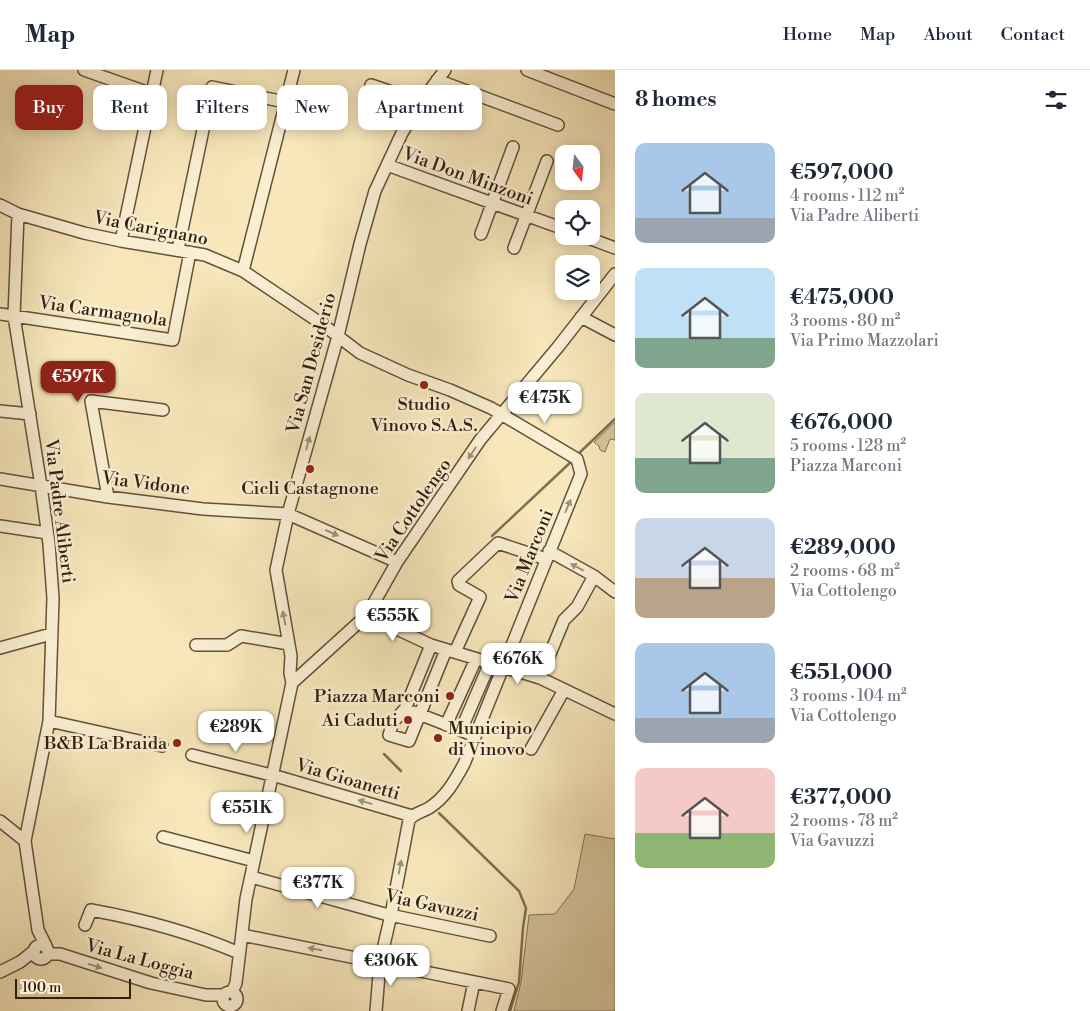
<!DOCTYPE html>
<meta charset="utf-8">
<style>
body{margin:0;font-family:"Libre Bodoni",serif;background:#f2f2f3;color:#1f2937;height:100vh;display:flex;flex-direction:column;font-size:19px;white-space:nowrap}
*{box-sizing:border-box;margin:0}
p{font-size:16px;color:#747a83}
.icon{flex:none;width:28px;height:28px;fill:none;stroke:currentColor;stroke-width:2;stroke-linecap:round;stroke-linejoin:round}
.map{position:relative;flex:1;overflow:hidden}
.drawer{display:flex;flex-direction:column;background:#fff;width:475px}
.drawer>*{flex:none}
.top-card{position:absolute;left:15px;top:15px;width:475px;height:45px;display:flex;gap:10px}
.needle{width:32px;rotate:165deg}
.tools{position:absolute;left:555px;top:75px;display:grid;gap:10px}
.tools a{display:grid;place-items:center;width:45px;height:45px;border-radius:10px;background:#fff;box-shadow:0 2px 12px #0003;font-size:25px}
.scale{position:absolute;left:15px;bottom:12px;width:116px;box-sizing:border-box;padding-left:5px;border:2px solid #30200f;border-top:0;font-size:14px;line-height:18px;white-space:nowrap;color:#30200f;-webkit-text-stroke:4px #faefd3;paint-order:stroke}
.price{position:absolute;translate:-50% -42px;padding:0 11px;border-radius:10px;background:#fff;color:#222;font-size:16px;line-height:32px;filter:drop-shadow(0 1px 2px #0008)}
.price::after{content:'';position:absolute;left:50%;top:30px;width:15px;height:11px;margin-left:-8px;background:inherit;clip-path:polygon(0 0,100% 0,50% 100%)}
.price.selected{background:#8f2418;color:#fff}
ul{padding:0;list-style:none}
li{display:flex;align-items:center;gap:15px;height:125px;padding:0 20px}
li span{display:grid;place-items:center;flex:none;width:140px;height:100px;border-radius:10px;color:#555}
li>.icon{margin-inline-start:auto}
span .icon{width:60px;height:60px;fill:#fffc;stroke-width:1}
li b{font-size:21px}
h2{display:flex;justify-content:space-between;align-items:center;height:60px;padding:0 20px;font-size:21px}
.chip{padding:0 18px;border-radius:10px;background:#fff;box-shadow:0 2px 12px #0003;font-size:18px;line-height:45px}
.chip.selected{background:#8f2418;color:#fff}
header{display:flex;align-items:center;gap:30px;box-sizing:border-box;height:70px;padding:0 25px;background:#fff;border-bottom:1px solid #e0e1e3}
header strong{font-size:24px}
nav{display:flex;gap:28px;margin-inline-start:auto;font-size:18px}
main{display:flex;flex:1;min-height:0}
.map>svg:first-child{display:block}
</style>
<header>
<strong>Map</strong>
<nav><a>Home</a><a>Map</a><a>About</a><a>Contact</a></nav>
</header>
<main>
<div class="map">
<svg width="615" height="941" viewBox="0 0 615 941">
<rect width="100%" height="100%" fill="#f7e7bb"/>
<filter id="stains"><feTurbulence type="fractalNoise" baseFrequency=".004" numOctaves="4"/><feColorMatrix values="0 0 0 0 .2 0 0 0 0 .09 0 0 0 0 .02 0 0 0 .5 -.17"/></filter>
<radialGradient id="worn" r=".72"><stop offset=".6" stop-color="#630" stop-opacity="0"/><stop offset="1" stop-color="#630" stop-opacity=".3"/></radialGradient>
<!-- green -->
<path fill="#d5c59e" stroke="#827256" d="M615,352V370L610,369L605,382L600,380L599,376L594,372Z
M585,764L615,769V941H514L521,912L529,845L555,844L574,819Z"/>
<g fill="none" stroke-linecap="round" stroke-linejoin="round">
<!-- stream -->
<path stroke="#7f6f53" stroke-width="2.5" d="M576,386L615,349
M492,466L573,390
M384,684L401,701
M439,743L519,821L526,838L523,858L519,912L510,941"/>
<defs>
<path id="minor" d="M84,0L152,24
M527,0L615,34
M437,10L558,55
M371,15L421,32
M387,95L564,159
M0,135L18,144L84,163L121,171L205,185L243,201L322,254L360,283L408,305L450,320L491,338L577,389L581,404L464,694C454,712 446,727 429,738C422,742 414,743 409,750L391,845L380,892L376,941
M18,144L14,246L41,416L49,474L53,528L49,651L25,771L38,860L46,876
M481,164L513,77
M583,166L615,178
M121,171L157,0
M514,178L547,91
M178,179L212,17L285,32
M243,201L294,0
M0,244L173,270L190,182
M581,247L615,265
M0,341L30,344
M0,409L108,427L203,439L288,444L397,492
M108,427L91,331L163,340
M0,456L47,463
M549,481L594,506L615,522
M367,545L431,575L540,608L615,644
M196,575H227L241,566L289,574
M431,575L405,639L393,652L389,665L409,671L446,580
M0,578L51,564
M455,582L480,527L459,515L458,511L498,473L546,489
M540,608L564,550L577,537L594,506
M292,613L367,545L397,492L480,370L558,277L615,204
M414,642L475,666
M49,651L162,676
M446,655L476,589
M461,660L490,593
M531,679L564,620
M192,685L279,707L412,746
M0,751L25,771
M163,767L254,791
M251,807L385,844L490,866
M85,855L91,840C140,849 193,863 239,883
M242,865L509,919L502,941
M34 882a7 7 0 1 1 14 0a7 7 0 1 1-14 0Z
M48,884H60L151,913L206,925H224
M0,902L20,892L34,881
M223 929a7 7 0 1 1 14 0a7 7 0 1 1-14 0Z
M232,922L236,913L246,829L292,613L290,603L291,586L276,500L288,444L338,266L360,174L375,121L402,63L421,32L445,0
M468,941L474,912"/>
</defs>
<!-- minor casing -->
<use href="#minor" stroke="#62523a" stroke-width="14"/>
<!-- minor -->
<use href="#minor" stroke="#faefd3" stroke-width="11"/>
</g>
<!-- one-way arrows -->
<defs><path id="oneway-solid" d="M-6-.8H1V-3.2L6.5 0L1 3.2V.8H-6Z" transform="scale(1.25)"/></defs>
<g fill="#9f927b">
<use href="#oneway-solid" transform="translate(308 373) rotate(-74)"/>
<use href="#oneway-solid" transform="translate(472 383) rotate(124)"/>
<use href="#oneway-solid" transform="translate(568 436) rotate(-67)"/>
<use href="#oneway-solid" transform="translate(332 463) rotate(24)"/>
<use href="#oneway-solid" transform="translate(577 497) rotate(-152)"/>
<use href="#oneway-solid" transform="translate(284 548) rotate(-101)"/>
<use href="#oneway-solid" transform="translate(365 732) rotate(-164)"/>
<use href="#oneway-solid" transform="translate(400 797) rotate(-79)"/>
<use href="#oneway-solid" transform="translate(315 879) rotate(-169)"/>
<use href="#oneway-solid" transform="translate(95 896) rotate(18)"/>
</g>
<!-- markers -->
<g fill="#8f2418" stroke="#faefd3" stroke-width="2">
<circle cx="424" cy="315" r="5"/>
<circle cx="310" cy="399" r="5"/>
<circle cx="450" cy="626" r="5"/>
<circle cx="408" cy="650" r="5"/>
<circle cx="438" cy="668" r="5"/>
<circle cx="177" cy="673" r="5"/>
</g>
<g text-anchor="middle" stroke-width="5" stroke-linejoin="round" paint-order="stroke">
<!-- street labels -->
<g font-size="18" fill="#30200f" stroke="#faefd3">
<text transform="translate(468 106) rotate(20)" y="6">Via Don Minzoni</text>
<text transform="translate(151 158) rotate(11)" y="6">Via Carignano</text>
<text transform="translate(103 241) rotate(8)" y="6">Via Carmagnola</text>
<text transform="translate(311 293) rotate(-75)" y="6">Via San Desiderio</text>
<text transform="translate(146 413) rotate(7)" y="6">Via Vidone</text>
<text transform="translate(413 440) rotate(-56)" y="6">Via Cottolengo</text>
<text transform="translate(60 441) rotate(83)" y="6">Via Padre Aliberti</text>
<text transform="translate(529 486) rotate(-68)" y="6">Via Marconi</text>
<text transform="translate(348 709) rotate(16)" y="6">Via Gioanetti</text>
<text transform="translate(432 835) rotate(12)" y="6">Via Gavuzzi</text>
<text transform="translate(140 889) rotate(15)" y="6">Via La Loggia</text>
</g>
<!-- poi labels -->
<g font-size="18" fill="#30200f" stroke="#faefd3" text-anchor="end">
<text x="424" y="340" text-anchor="middle">Studio<tspan x="424" dy="21">Vinovo S.A.S.</tspan></text>
<text x="310" y="424" text-anchor="middle">Cicli Castagnone</text>
<text x="440" y="632">Piazza Marconi</text>
<text x="398" y="656">Ai Caduti</text>
<text x="448" y="664" text-anchor="start">Municipio<tspan x="448" dy="21">di Vinovo</tspan></text>
<text x="167" y="679">B&amp;B La Braida</text>
</g>
</g>
<rect width="100%" height="100%" filter="url(#stains)"/>
<rect width="100%" height="100%" fill="url(#worn)"/>
</svg>
<div class="tools">
<a><svg class="needle" viewBox="-14 -14 28 28"><path d="M0-13l5 13h-10z" fill="#e53935"/><path d="M0 13l5-13h-10z" fill="#747a83"/></svg></a>
<a><svg class="icon" aria-label="locate" viewBox="0 0 24 24"><circle cx="12" cy="12" r="6"/><path d="M12 2v4M12 18v4M2 12h4M18 12h4"/></svg></a>
<a><svg class="icon" aria-label="layers" viewBox="0 0 24 24"><path d="M12 4l9 5-9 5-9-5zM3 14l9 5 9-5"/></svg></a>
</div>
<div class="scale">100 m</div>
<b class="price selected" style="left:78px;top:333px">€597K</b>
<b class="price" style="left:545px;top:354px">€475K</b>
<b class="price" style="left:393px;top:572px">€555K</b>
<b class="price" style="left:518px;top:615px">€676K</b>
<b class="price" style="left:236px;top:683px">€289K</b>
<b class="price" style="left:247px;top:764px">€551K</b>
<b class="price" style="left:318px;top:839px">€377K</b>
<b class="price" style="left:391px;top:917px">€306K</b>
<div class="top-card">
<a class="chip selected">Buy</a>
<a class="chip">Rent</a>
<a class="chip">Filters</a>
<a class="chip">New</a>
<a class="chip">Apartment</a>
</div>
</div>
<section class="drawer">
<h2>8 homes<svg class="icon" aria-label="filters" viewBox="0 0 24 24"><path d="M4 7h16M4 17h16"/><circle cx="9" cy="7" r="2"/><circle cx="15" cy="17" r="2"/></svg></h2>
<ul>
<li><span style="background:linear-gradient(#a9c7e8 75%,#9aa5b1 0)"><svg class="icon" aria-label="home" viewBox="0 0 24 24"><path d="M3 11l9-7 9 7M6 9v11h12V9"/></svg></span><div><b>€597,000</b><p>4 rooms · 112 m²</p><p>Via Padre Aliberti</p></div></li>
<li><span style="background:linear-gradient(#bfe0f5 70%,#7fa58c 0)"><svg class="icon" aria-label="home" viewBox="0 0 24 24"><path d="M3 11l9-7 9 7M6 9v11h12V9"/></svg></span><div><b>€475,000</b><p>3 rooms · 80 m²</p><p>Via Primo Mazzolari</p></div></li>
<li><span style="background:linear-gradient(#dfe7d0 65%,#7fa58c 0)"><svg class="icon" aria-label="home" viewBox="0 0 24 24"><path d="M3 11l9-7 9 7M6 9v11h12V9"/></svg></span><div><b>€676,000</b><p>5 rooms · 128 m²</p><p>Piazza Marconi</p></div></li>
<li><span style="background:linear-gradient(#c9d6e8 60%,#b9a48a 0)"><svg class="icon" aria-label="home" viewBox="0 0 24 24"><path d="M3 11l9-7 9 7M6 9v11h12V9"/></svg></span><div><b>€289,000</b><p>2 rooms · 68 m²</p><p>Via Cottolengo</p></div></li>
<li><span style="background:linear-gradient(#a9c7e8 75%,#9aa5b1 0)"><svg class="icon" aria-label="home" viewBox="0 0 24 24"><path d="M3 11l9-7 9 7M6 9v11h12V9"/></svg></span><div><b>€551,000</b><p>3 rooms · 104 m²</p><p>Via Cottolengo</p></div></li>
<li><span style="background:linear-gradient(#f6c9c9 65%,#8fb573 0)"><svg class="icon" aria-label="home" viewBox="0 0 24 24"><path d="M3 11l9-7 9 7M6 9v11h12V9"/></svg></span><div><b>€377,000</b><p>2 rooms · 78 m²</p><p>Via Gavuzzi</p></div></li>
</ul>
</section>
</main>
